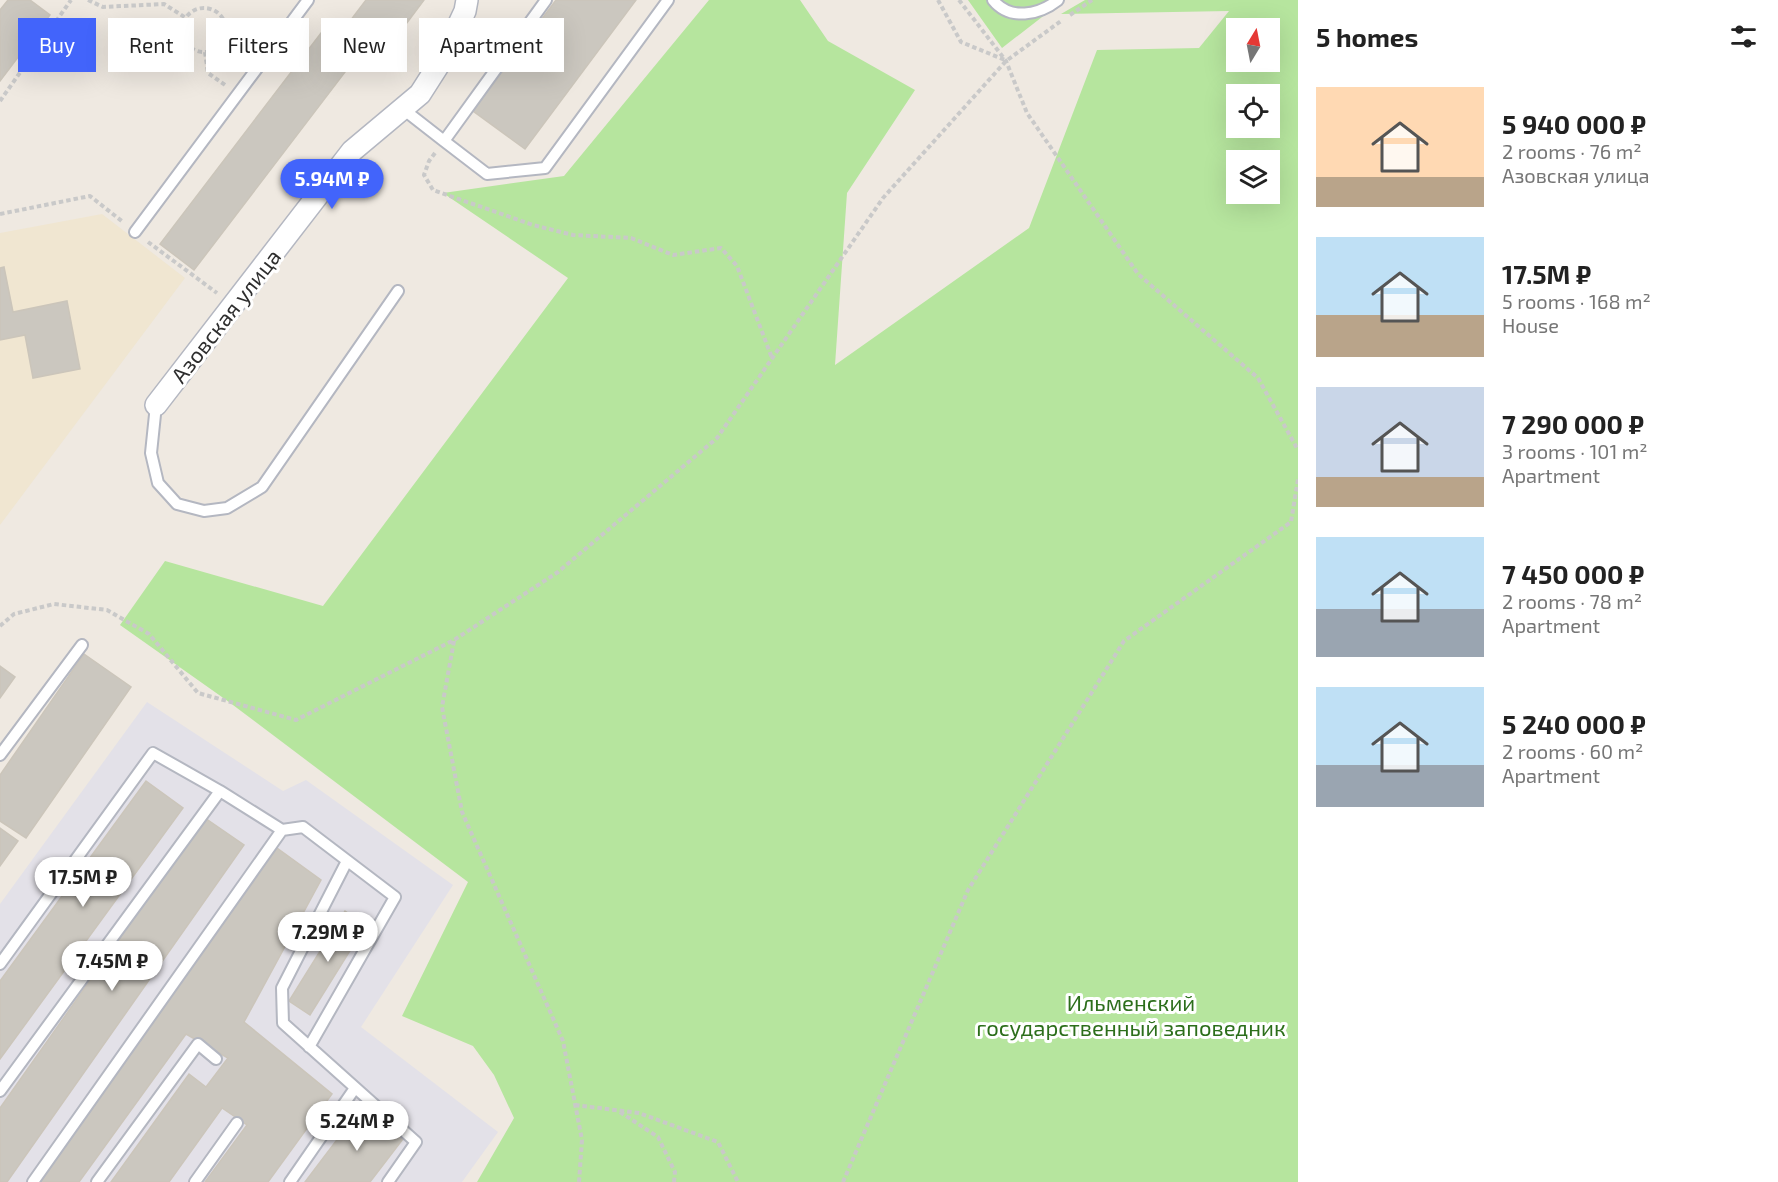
<!DOCTYPE html>
<meta charset="utf-8">
<style>
body{margin:0;font-family:"Exo 2",sans-serif;background:#f6f6f6;color:#222;height:100vh;display:flex;flex-direction:column;font-size:22px;white-space:nowrap}
*{box-sizing:border-box;margin:0}
p{font-size:20px;color:#767676}
.icon{flex:none;width:33px;height:33px;fill:none;stroke:currentColor;stroke-width:2;stroke-linecap:round;stroke-linejoin:round}
.map{position:relative;flex:1;overflow:hidden}
.details{display:flex;flex-direction:column;background:#fff;width:480px}
.details>*{flex:none}
.top-card{position:absolute;left:18px;top:18px;width:570px;height:54px;display:flex;gap:12px}
.needle{width:39px;rotate:10deg}
.buttons{position:absolute;left:1226px;top:18px;display:grid;gap:12px}
.buttons a{display:grid;place-items:center;width:54px;height:54px;border-radius:0px;background:#fff;box-shadow:0 6px 24px #0002;font-size:30px}
.price{position:absolute;translate:-50% -51px;padding:0 14px;border-radius:21px;background:#fff;color:#222;font-size:20px;line-height:39px;filter:drop-shadow(0 2px 3px #0008)}
.price::after{content:'';position:absolute;left:50%;top:36px;width:18px;height:14px;margin-left:-9px;background:inherit;clip-path:polygon(0 0,100% 0,50% 100%)}
.price.active{background:#4264fb;color:#fff}
ul{padding:0;list-style:none}
li{display:flex;align-items:center;gap:18px;height:150px;padding:0 18px}
li span{display:grid;place-items:center;flex:none;width:168px;height:120px;border-radius:0px;color:#555}
li>.icon{margin-inline-start:auto}
span .icon{width:72px;height:72px;fill:#fffc;stroke-width:1}
li b{font-size:26px}
h2{display:flex;justify-content:space-between;align-items:center;height:72px;padding:0 18px;font-size:26px}
.chip{padding:0 21px;border-radius:0px;background:#fff;box-shadow:0 6px 24px #0002;font-size:21px;line-height:54px}
.chip.active{background:#4264fb;color:#fff}
main{display:flex;flex:1;min-height:0}
.map>svg:first-child{display:block}
</style>
<main>
<div class="map">
<svg width="1298" height="1182" viewBox="0 0 1298 1182">
<rect width="100%" height="100%" fill="#efe9e1"/>
<!-- industrial -->
<path fill="#e3e1e8" d="M147,702L283,791L306,780L453,885L361,1027L498,1132L462,1182H0V904Z"/>
<!-- education -->
<path fill="#f0e6d1" d="M102,214L185,278L0,525V233Z"/>
<!-- green -->
<path fill="#b6e59e" fill-rule="evenodd" d="M709,0H800L828,41L915,90L847,193L835,365L1029,228L1097,50L1199,48L1229,11L1061,14L1085,0H1298V1182H477L514,1118L494,1075L473,1046L402,1016L468,882L229,702L120,625L165,561L323,606L568,278L443,193L564,176ZM1269,28V62H1236V28ZM1269,94V128H1236V94ZM1269,160V194H1236V160Z
M968,0H1064L1002,48Z"/>
<!-- building -->
<path fill="#cbc7bf" stroke="#cbc5ba" stroke-width="1.5" d="M8,0H30L50,15L0,81V10Z
M366,0H424L371,71L334,42Z
M556,0H636L525,149L473,111Z
M321,33L355,59L194,270L160,244Z
M4,267L13,312L67,301L80,369L33,378L25,335L0,340V268Z
M84,654L131,687L26,838L0,821V775Z
M0,666L15,677L0,698Z
M146,781L183,808L0,1059V981Z
M205,818L244,845L7,1182H0V1108Z
M0,828L18,841L0,866Z
M277,848L321,880L244,1022L332,1094L268,1182H205L247,1125L222,1108L169,1182H111L189,1074L206,1087L228,1058L186,1034L79,1182H40Z
M345,911L366,925L310,1015L289,1001Z
M361,1108L403,1139L370,1182H305Z"/>
<g fill="none" stroke-linecap="round" stroke-linejoin="round">
<defs>
<path id="lane" d="M993,0C1010,21 1039,15 1058,0
M403,109L444,141L546,0
M444,141L487,174L545,168L668,0
M135,232L308,0
M156,405L151,453L158,483L177,504L204,511L227,508L262,487L398,291
M0,755L82,645
M347,861L282,988L283,1023L416,1142L388,1182
M0,964L153,753L220,791L282,830
M0,1091L220,791
M33,1182L282,830L303,827L395,897L309,1047
M97,1182L198,1044L216,1059
M195,1182L237,1123
M290,1182L355,1088"/>
<path id="street" d="M156,405L352,151L420,94L443,58L465,11L467,0"/>
</defs>
<!-- lane casing -->
<use href="#lane" stroke="#b4b7c1" stroke-width="14"/>
<!-- street casing -->
<use href="#street" stroke="#b4b7c1" stroke-width="24"/>
<!-- path -->
<path stroke="#c9c9c9" stroke-width="4" stroke-dasharray="4.5 3" stroke-linecap="butt" d="M88,0L103,7L164,4L186,18
M938,0L961,42L1005,60
M959,0L1006,61L1027,113L1138,274L1258,378L1298,450
M182 30a22 22 0 1 1 44 0a22 22 0 1 1-44 0Z
M1070,15L1092,0
M226,28L246,25L266,29
M220,45L244,60
M205,52L208,73L225,85
M0,101L71,0
M435,153L429,161L424,175L433,190L533,225L573,235L631,238L673,255L721,248L737,266L772,358
M0,214L90,196L123,222
M148,242L217,293
M0,626L14,614L54,604L107,610L149,634L198,693L296,720L454,640L558,572L717,438L883,198L1006,61L1061,21
M454,641L442,707L462,812L563,1041L582,1140L579,1182
M575,1105L639,1113L718,1142L738,1182
M620,1112L658,1137L675,1172L674,1182
M843,1182L968,890L1124,641L1291,522L1298,479"/>
<!-- lane -->
<use href="#lane" stroke="#fff" stroke-width="10"/>
<!-- street -->
<use href="#street" stroke="#fff" stroke-width="21"/>
</g>
<g text-anchor="middle" stroke-width="6" stroke-linejoin="round" paint-order="stroke">
<!-- street labels -->
<g font-size="22" fill="#2e2e2e" stroke="#fff">
<text transform="translate(226 316) rotate(-52)" y="8">Азовская улица</text>
</g>
<!-- park labels -->
<g font-size="22" fill="#2c6e1b" stroke="#fff">
<text x="1131" y="1011">Ильменский<tspan x="1131" dy="25">государственный заповедник</tspan></text>
</g>
</g>
</svg>
<div class="buttons">
<a><svg class="needle" viewBox="-14 -14 28 28"><path d="M0-13l5 13h-10z" fill="#e53935"/><path d="M0 13l5-13h-10z" fill="#767676"/></svg></a>
<a><svg class="icon" aria-label="locate" viewBox="0 0 24 24"><circle cx="12" cy="12" r="6"/><path d="M12 2v4M12 18v4M2 12h4M18 12h4"/></svg></a>
<a><svg class="icon" aria-label="layers" viewBox="0 0 24 24"><path d="M12 4l9 5-9 5-9-5zM3 14l9 5 9-5"/></svg></a>
</div>
<b class="price active" style="left:332px;top:210px">5.94M ₽</b>
<b class="price" style="left:83px;top:908px">17.5M ₽</b>
<b class="price" style="left:328px;top:963px">7.29M ₽</b>
<b class="price" style="left:112px;top:992px">7.45M ₽</b>
<b class="price" style="left:357px;top:1152px">5.24M ₽</b>
<div class="top-card">
<a class="chip active">Buy</a>
<a class="chip">Rent</a>
<a class="chip">Filters</a>
<a class="chip">New</a>
<a class="chip">Apartment</a>
</div>
</div>
<section class="details">
<h2>5 homes<svg class="icon" aria-label="filters" viewBox="0 0 24 24"><path d="M4 7h16M4 17h16"/><circle cx="9" cy="7" r="2"/><circle cx="15" cy="17" r="2"/></svg></h2>
<ul>
<li><span style="background:linear-gradient(#ffd9b3 75%,#b9a48a 0)"><svg class="icon" aria-label="home" viewBox="0 0 24 24"><path d="M3 11l9-7 9 7M6 9v11h12V9"/></svg></span><div><b>5 940 000 ₽</b><p>2 rooms · 76 m²</p><p>Азовская улица</p></div></li>
<li><span style="background:linear-gradient(#bfe0f5 65%,#b9a48a 0)"><svg class="icon" aria-label="home" viewBox="0 0 24 24"><path d="M3 11l9-7 9 7M6 9v11h12V9"/></svg></span><div><b>17.5M ₽</b><p>5 rooms · 168 m²</p><p>House</p></div></li>
<li><span style="background:linear-gradient(#c9d6e8 75%,#b9a48a 0)"><svg class="icon" aria-label="home" viewBox="0 0 24 24"><path d="M3 11l9-7 9 7M6 9v11h12V9"/></svg></span><div><b>7 290 000 ₽</b><p>3 rooms · 101 m²</p><p>Apartment</p></div></li>
<li><span style="background:linear-gradient(#bfe0f5 60%,#9aa5b1 0)"><svg class="icon" aria-label="home" viewBox="0 0 24 24"><path d="M3 11l9-7 9 7M6 9v11h12V9"/></svg></span><div><b>7 450 000 ₽</b><p>2 rooms · 78 m²</p><p>Apartment</p></div></li>
<li><span style="background:linear-gradient(#bfe0f5 65%,#9aa5b1 0)"><svg class="icon" aria-label="home" viewBox="0 0 24 24"><path d="M3 11l9-7 9 7M6 9v11h12V9"/></svg></span><div><b>5 240 000 ₽</b><p>2 rooms · 60 m²</p><p>Apartment</p></div></li>
</ul>
</section>
</main>
